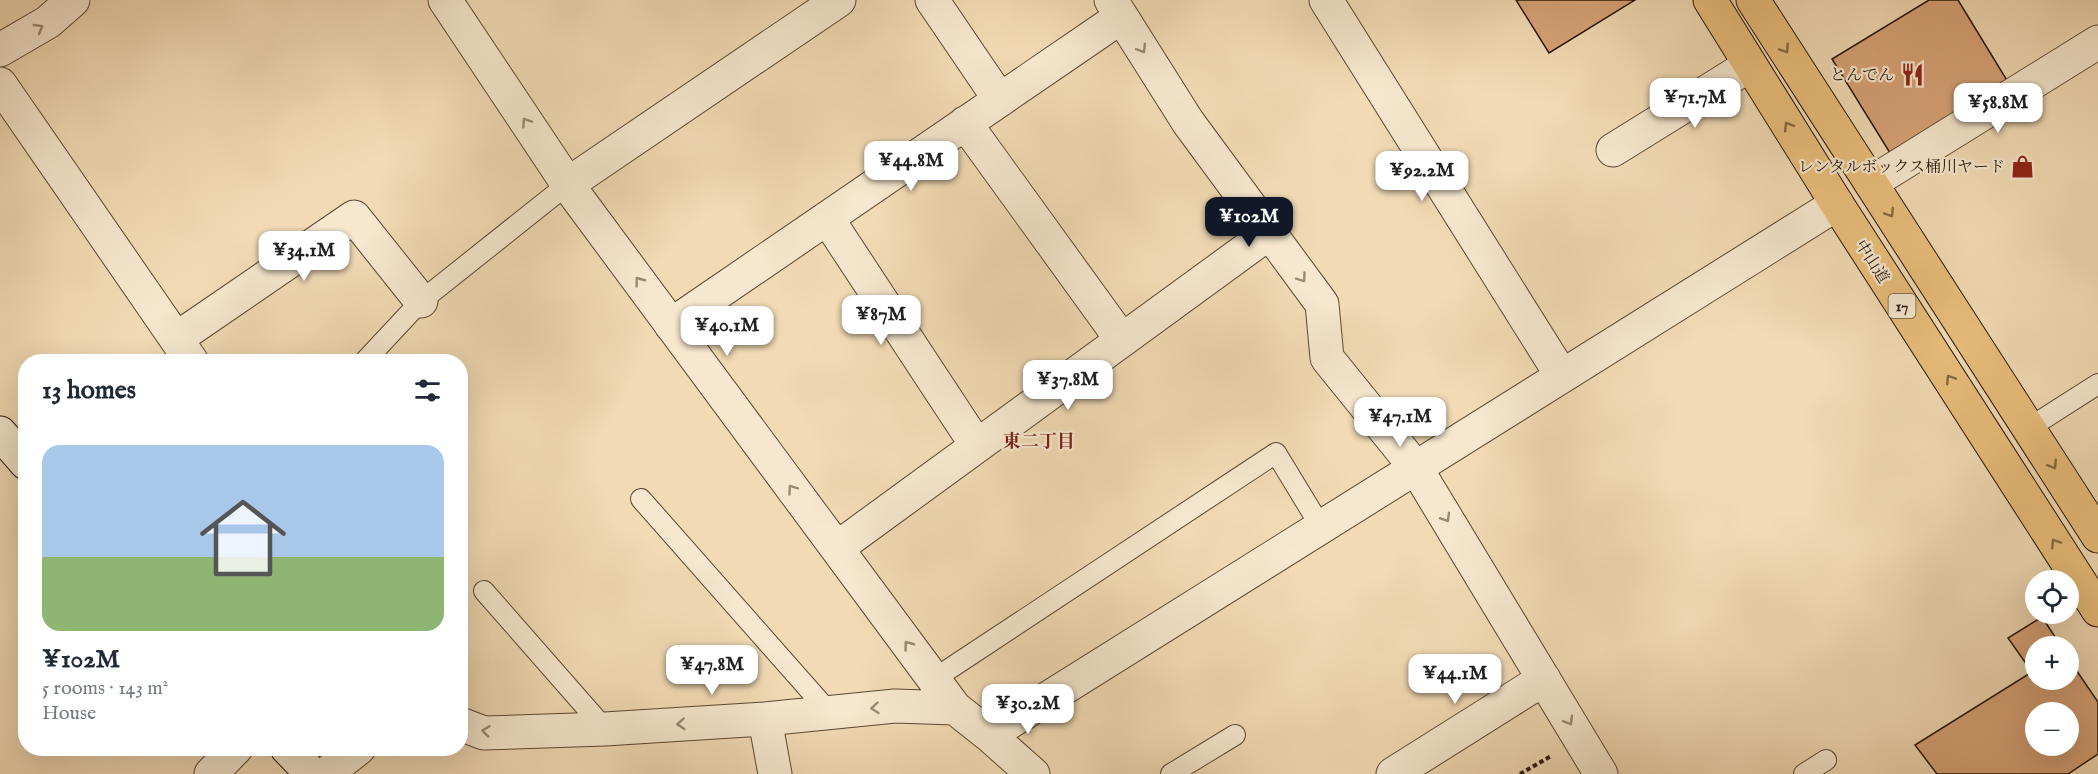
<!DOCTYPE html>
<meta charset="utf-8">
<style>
body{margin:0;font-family:"IM FELL English","Noto Serif JP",serif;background:#f6f6f7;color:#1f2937;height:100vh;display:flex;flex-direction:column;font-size:22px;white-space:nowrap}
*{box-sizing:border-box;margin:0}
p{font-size:20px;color:#747a83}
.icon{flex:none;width:33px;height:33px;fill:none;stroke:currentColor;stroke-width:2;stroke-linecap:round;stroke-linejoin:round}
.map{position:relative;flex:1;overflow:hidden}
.drawer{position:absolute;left:18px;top:354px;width:450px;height:402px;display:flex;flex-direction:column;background:#fff;border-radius:24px;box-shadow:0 6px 24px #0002}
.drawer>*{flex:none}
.buttons{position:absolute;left:2025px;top:570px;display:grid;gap:12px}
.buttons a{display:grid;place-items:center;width:54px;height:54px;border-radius:50%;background:#fff;box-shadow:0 6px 24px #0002;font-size:30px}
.price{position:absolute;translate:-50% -51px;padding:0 14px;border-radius:12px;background:#fff;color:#222;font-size:20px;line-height:39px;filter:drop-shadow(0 2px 3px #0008)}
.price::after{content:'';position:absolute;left:50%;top:36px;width:18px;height:14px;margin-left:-9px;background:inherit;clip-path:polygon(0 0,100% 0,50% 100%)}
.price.on{background:#111827;color:#fff}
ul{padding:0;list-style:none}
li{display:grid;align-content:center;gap:12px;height:318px;padding:0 24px}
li+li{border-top:2px solid #e0e1e3}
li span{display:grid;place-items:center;height:186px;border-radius:18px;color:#555}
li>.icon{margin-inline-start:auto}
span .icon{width:108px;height:108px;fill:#fffc;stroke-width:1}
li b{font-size:26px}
h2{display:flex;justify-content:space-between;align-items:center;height:72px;padding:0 24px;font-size:26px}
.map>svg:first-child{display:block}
</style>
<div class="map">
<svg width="2098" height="774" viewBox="0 0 2098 774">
<rect width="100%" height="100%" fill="#f1dab4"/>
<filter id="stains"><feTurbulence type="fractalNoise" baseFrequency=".00333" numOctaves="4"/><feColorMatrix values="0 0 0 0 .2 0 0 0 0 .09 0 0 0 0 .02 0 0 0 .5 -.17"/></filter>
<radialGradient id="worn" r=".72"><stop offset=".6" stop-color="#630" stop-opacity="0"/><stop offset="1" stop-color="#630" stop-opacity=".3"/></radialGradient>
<!-- building -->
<path fill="#d6a277" stroke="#271609" stroke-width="1.5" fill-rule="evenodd" d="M1516,0H1635L1549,53Z
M1929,0H1958L2008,82L1890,153L1832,59Z
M2042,617L2061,646H2036V680H2068V658L2098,702V754L2068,774H1937L1915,745L2032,672L2008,638ZM2036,712H2068V746H2036Z"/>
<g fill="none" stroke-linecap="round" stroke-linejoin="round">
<defs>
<path id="service" d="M364,362L421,301L568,184
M2029,428L2098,384
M641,499L829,712
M484,591L605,729
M934,679L1276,453L1321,527
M1171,774L1235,735
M1804,774L1826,760"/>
<path id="minor" d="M445,0L573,192L955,708L989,735L1033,774
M932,0L1000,100
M1111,0L1188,122L1322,304L1327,358L1416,468L1601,774
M1326,0L1562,376
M0,50L48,22L73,0
M0,84L192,362
M965,123L1122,340
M1613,150L1750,65
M1871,183L2098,42
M568,184L839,0
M827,218L977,446
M671,325L1121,17
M176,339L354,217L421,301
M837,548L1269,233
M765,719L775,774
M460,724L484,733L605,729L765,719L895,706L955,708
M989,735L1837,204
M211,774L236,748
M326,774L359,748
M1393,774L1544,679"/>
<path id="secondary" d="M0,433L26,463
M287,748L312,774"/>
<path id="trunk" d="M1710,0L1837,204L2098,610
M1753,0L2098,536"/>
</defs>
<!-- service casing -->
<use href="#service" stroke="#5a4734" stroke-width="22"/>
<!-- minor casing -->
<use href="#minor" stroke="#5a4734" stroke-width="35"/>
<!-- secondary casing -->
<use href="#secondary" stroke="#271609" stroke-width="35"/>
<!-- trunk casing -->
<use href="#trunk" stroke="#271609" stroke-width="35"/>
<!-- path -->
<path stroke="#271609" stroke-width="4" stroke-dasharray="4.5 3" stroke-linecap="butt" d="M1520,774L1551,756"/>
<!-- service -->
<use href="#service" stroke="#f6e7ce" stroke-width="20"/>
<!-- minor -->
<use href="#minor" stroke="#f6e7ce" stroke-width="33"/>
<!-- secondary -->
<use href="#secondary" stroke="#f6e7ce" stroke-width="33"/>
<!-- trunk -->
<use href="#trunk" stroke="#e8bd7a" stroke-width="33"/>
</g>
<!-- one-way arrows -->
<defs><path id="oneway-chevron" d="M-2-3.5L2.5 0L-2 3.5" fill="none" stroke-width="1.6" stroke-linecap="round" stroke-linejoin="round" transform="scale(1.5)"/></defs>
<g stroke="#998975">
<use href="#oneway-chevron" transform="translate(39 28) rotate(-30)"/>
<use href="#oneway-chevron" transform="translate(1142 49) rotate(58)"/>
<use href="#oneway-chevron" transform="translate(526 122) rotate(-124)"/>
<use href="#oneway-chevron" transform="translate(1302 278) rotate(54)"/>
<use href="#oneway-chevron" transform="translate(639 281) rotate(-127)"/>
<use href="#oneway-chevron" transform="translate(792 489) rotate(-126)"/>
<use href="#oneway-chevron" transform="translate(1446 518) rotate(59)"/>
<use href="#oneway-chevron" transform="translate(908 645) rotate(-127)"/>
<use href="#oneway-chevron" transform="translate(875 708) rotate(175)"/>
<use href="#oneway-chevron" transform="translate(1569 721) rotate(59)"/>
<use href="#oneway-chevron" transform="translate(681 724) rotate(176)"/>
<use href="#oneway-chevron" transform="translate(486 731) rotate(-173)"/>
</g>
<g stroke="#886a42">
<use href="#oneway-chevron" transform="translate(1785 49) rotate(57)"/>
<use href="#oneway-chevron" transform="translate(1788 126) rotate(-122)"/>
<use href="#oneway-chevron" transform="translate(1890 213) rotate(57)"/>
<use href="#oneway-chevron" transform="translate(1950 379) rotate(-123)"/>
<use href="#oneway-chevron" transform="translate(2053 465) rotate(58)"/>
<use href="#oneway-chevron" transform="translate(2055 543) rotate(-123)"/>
</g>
<!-- icons -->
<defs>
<symbol id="restaurant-bare" viewBox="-9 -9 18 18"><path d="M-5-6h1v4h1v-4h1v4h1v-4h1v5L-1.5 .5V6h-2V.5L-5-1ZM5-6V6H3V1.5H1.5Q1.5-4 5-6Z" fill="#8f2418" stroke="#f6e7ce" stroke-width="2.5" paint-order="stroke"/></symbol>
<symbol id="shop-bare" viewBox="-9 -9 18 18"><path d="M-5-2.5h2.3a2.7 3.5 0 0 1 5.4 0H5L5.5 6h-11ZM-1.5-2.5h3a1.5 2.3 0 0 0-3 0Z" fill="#8f2418" stroke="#f6e7ce" stroke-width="2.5" paint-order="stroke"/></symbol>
</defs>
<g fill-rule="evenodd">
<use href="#restaurant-bare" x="1896" y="58" width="33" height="33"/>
<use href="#shop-bare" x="2006" y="150" width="33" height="33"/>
</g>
<g text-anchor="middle" stroke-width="4.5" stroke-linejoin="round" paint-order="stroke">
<!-- shield labels -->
<rect fill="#f6e7ce" stroke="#655544" stroke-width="1.5" x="1888.5" y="294" width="27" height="24" rx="4.5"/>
<g font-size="15" font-weight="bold" fill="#271609">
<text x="1902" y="311">17</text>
</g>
<!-- poi labels -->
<g font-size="16" fill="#271609" stroke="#f6e7ce" text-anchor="end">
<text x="1894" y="80">とんでん</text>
<text x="2005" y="172">レンタルボックス桶川ヤード</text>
</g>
<!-- street labels -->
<g font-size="16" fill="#271609" stroke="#f6e7ce">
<text transform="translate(1873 261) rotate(57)" y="6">中山道</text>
</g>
<!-- neighbourhood labels -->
<g font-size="18" font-weight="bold" fill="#7a1f14" stroke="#f6e7ce">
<text x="1039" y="447">東二丁目</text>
</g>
</g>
<rect width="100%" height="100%" filter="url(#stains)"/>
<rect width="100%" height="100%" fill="url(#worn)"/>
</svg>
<div class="buttons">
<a><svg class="icon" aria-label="locate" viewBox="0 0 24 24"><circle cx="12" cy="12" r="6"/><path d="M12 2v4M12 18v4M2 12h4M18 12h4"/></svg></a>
<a>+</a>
<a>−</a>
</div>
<b class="price" style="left:1695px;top:129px">¥71.7M</b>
<b class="price" style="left:1998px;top:134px">¥58.8M</b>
<b class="price" style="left:911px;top:192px">¥44.8M</b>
<b class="price" style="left:1422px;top:202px">¥92.2M</b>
<b class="price on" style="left:1249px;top:248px">¥102M</b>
<b class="price" style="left:304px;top:282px">¥34.1M</b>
<b class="price" style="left:881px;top:346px">¥87M</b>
<b class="price" style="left:727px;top:357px">¥40.1M</b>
<b class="price" style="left:1068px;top:411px">¥37.8M</b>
<b class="price" style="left:1400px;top:448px">¥47.1M</b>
<b class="price" style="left:712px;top:696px">¥47.8M</b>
<b class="price" style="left:1455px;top:705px">¥44.1M</b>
<b class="price" style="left:1028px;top:735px">¥30.2M</b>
<section class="drawer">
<h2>13 homes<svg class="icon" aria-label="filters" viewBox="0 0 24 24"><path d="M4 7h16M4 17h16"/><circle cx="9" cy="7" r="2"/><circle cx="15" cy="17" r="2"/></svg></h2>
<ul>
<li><span style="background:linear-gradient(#a9c7e8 60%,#8fb573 0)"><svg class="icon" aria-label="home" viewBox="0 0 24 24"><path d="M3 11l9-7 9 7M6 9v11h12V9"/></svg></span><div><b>¥102M</b><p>5 rooms · 143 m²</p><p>House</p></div></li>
</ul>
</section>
</div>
